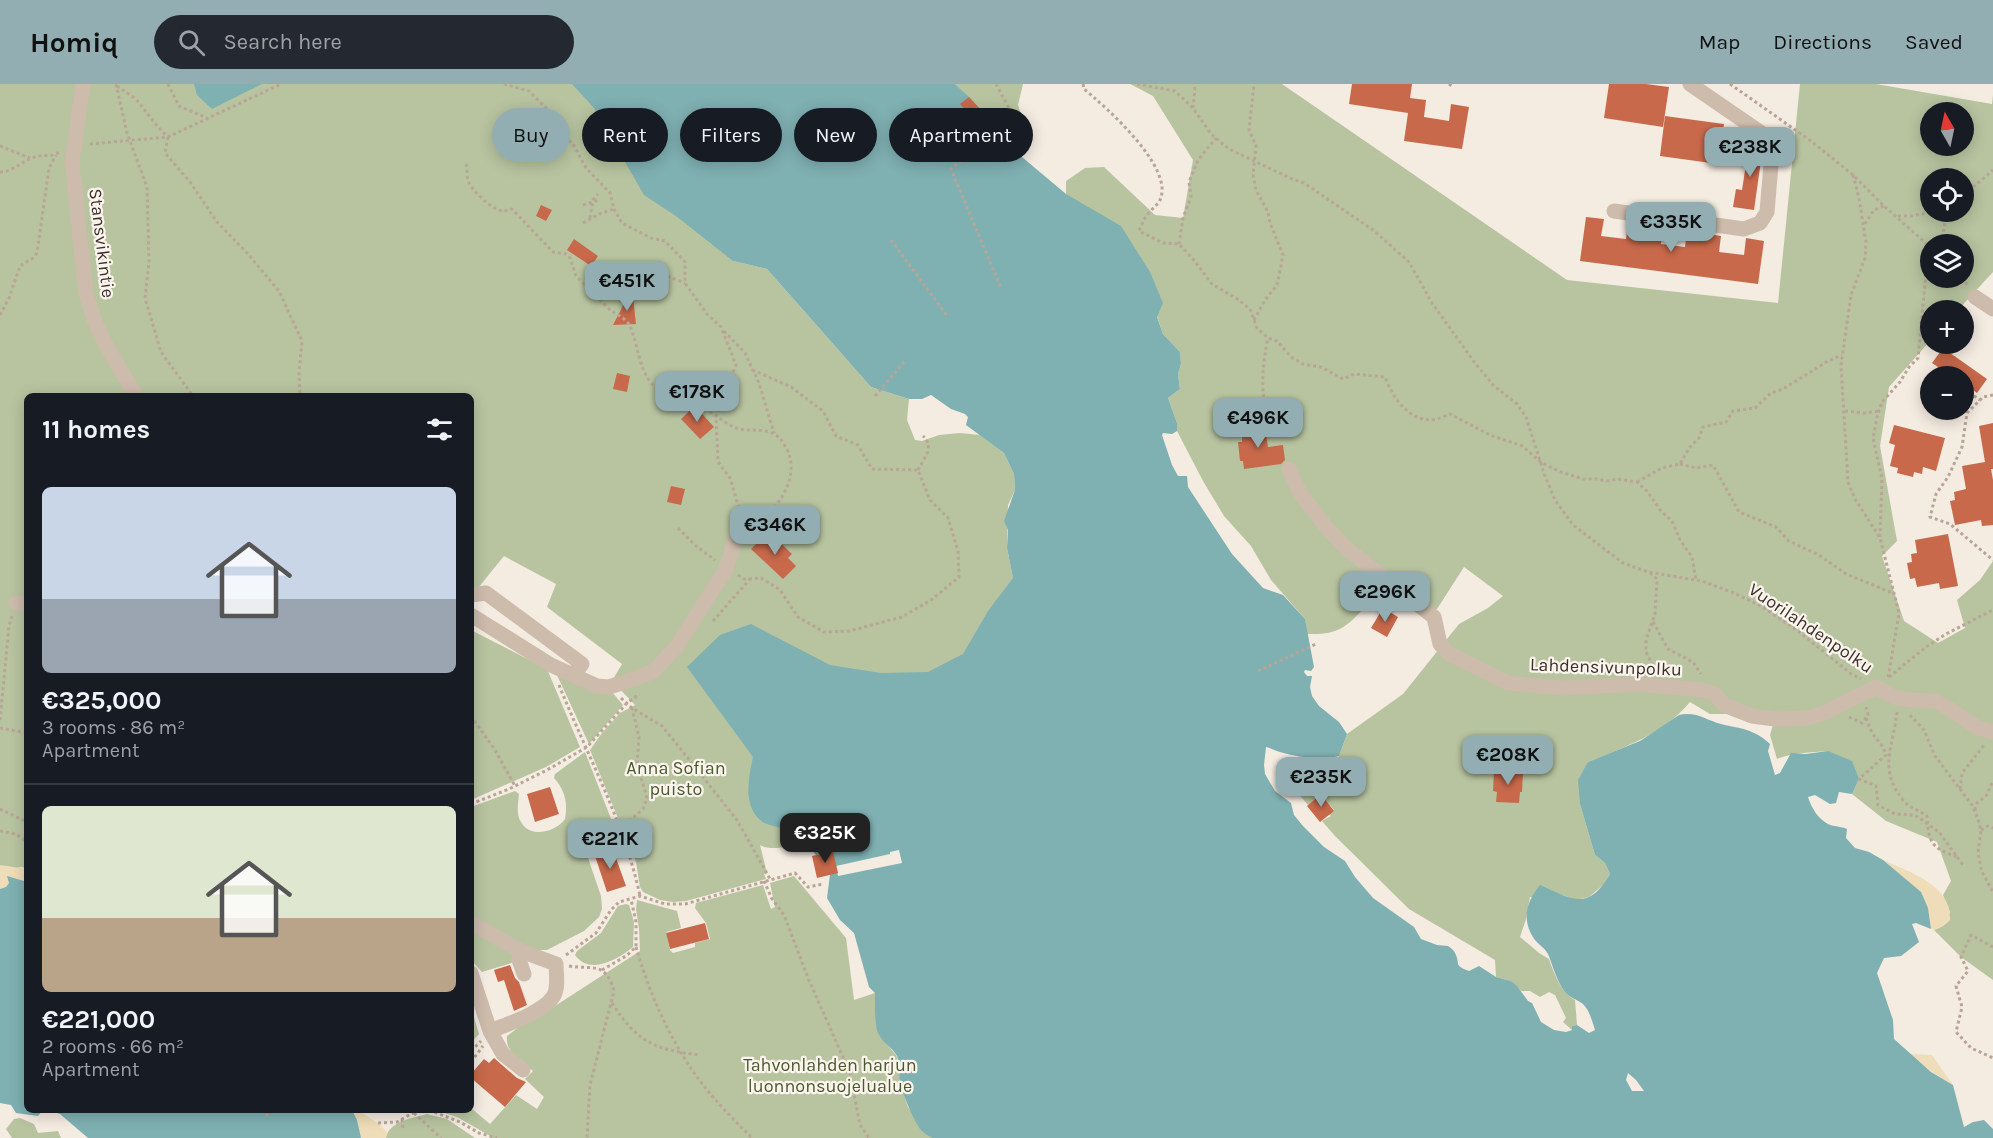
<!DOCTYPE html>
<meta charset="utf-8">
<style>
body{margin:0;font-family:Karla,sans-serif;background:#242831;color:#f1f3f6;height:100vh;display:flex;flex-direction:column;font-size:22px;white-space:nowrap}
*{box-sizing:border-box;margin:0}
p{font-size:20px;color:#9ea1a6}
.icon{flex:none;width:33px;height:33px;fill:none;stroke:currentColor;stroke-width:2;stroke-linecap:round;stroke-linejoin:round}
.map{position:relative;flex:1;overflow:hidden}
.details{position:absolute;left:24px;top:309px;width:450px;height:720px;display:flex;flex-direction:column;background:#171b24;border-radius:9px;box-shadow:0 3px 15px #0003}
.details>*{flex:none}
.hud{position:absolute;left:492px;top:24px;width:570px;height:54px;display:flex;gap:12px}
.needle{width:39px;rotate:351deg}
.fabs{position:absolute;left:1920px;top:18px;display:grid;gap:12px}
.fabs a{display:grid;place-items:center;width:54px;height:54px;border-radius:50%;background:#171b24;box-shadow:0 3px 15px #0003;font-size:30px}
.price{position:absolute;translate:-50% -51px;padding:0 14px;border-radius:12px;background:#92aeb2;color:#111;font-size:20px;line-height:39px;filter:drop-shadow(0 2px 3px #0008)}
.price::after{content:'';position:absolute;left:50%;top:36px;width:18px;height:14px;margin-left:-9px;background:inherit;clip-path:polygon(0 0,100% 0,50% 100%)}
.price.on{background:#222;color:#fff}
ul{padding:0;list-style:none}
li{display:grid;align-content:center;gap:12px;height:318px;padding:0 18px}
li+li{border-top:2px solid #363941}
li span{display:grid;place-items:center;height:186px;border-radius:9px;color:#555}
li>.icon{margin-inline-start:auto}
span .icon{width:108px;height:108px;fill:#fffc;stroke-width:1}
li b{font-size:26px}
h2{display:flex;justify-content:space-between;align-items:center;height:72px;padding:0 18px;font-size:26px}
.chip{padding:0 21px;border-radius:27px;background:#171b24;box-shadow:0 3px 15px #0003;font-size:21px;line-height:54px}
.chip.on{background:#92aeb2;color:#111}
header{display:flex;align-items:center;gap:36px;box-sizing:border-box;height:84px;padding:0 30px;background:#92aeb2;color:#111}
header strong{font-size:28px}
nav{display:flex;gap:33px;margin-inline-start:auto;font-size:21px}
.search{width:420px;height:54px;background:#242831;display:flex;align-items:center;gap:15px;box-sizing:border-box;padding:0 21px;border-radius:33px;color:#9ea1a6;font-size:22px}
.map>svg:first-child{display:block}
</style>
<header>
<strong>Homiq</strong>
<div class="search"><svg class="icon" aria-label="search" viewBox="0 0 24 24"><circle cx="10" cy="10" r="6"/><path d="M15 15l6 6"/></svg>Search here</div>
<nav><a>Map</a><a>Directions</a><a>Saved</a></nav>
</header>
<div class="map">
<svg width="1993" height="1054" viewBox="0 0 1993 1054">
<rect width="100%" height="100%" fill="#f4ebe1"/>
<!-- green -->
<path fill="#b8c4a0" fill-rule="evenodd" d="M0,0H677L733,177L767,185L871,303L909,315L907,336L915,356L922,357L939,351L960,349L980,351L1004,369L1014,390L1015,406L1008,421L1007,464L1013,494L1014,542L799,756L804,760C791,761 771,768 760,761L767,789L764,790L766,795L686,817L673,818L660,816L643,808L640,803L636,778L590,666L602,649L620,629L635,621L612,597L622,580L547,523L556,500L504,472L478,504L471,506V312H27V785L22,783L0,787Z
M955,0H1023L1018,21L1022,33L984,29Z
M1130,0H1282L1567,196L1778,219L1800,0H1876L1992,20L1993,11V188L1958,226H1930V257L1889,303L1880,362L1897,457L1882,472L1904,537L1938,559L1965,544L1957,516L1980,496L1993,477V896L1961,873L1934,846L1944,841L1950,828L1943,811L1951,797L1937,758L1886,737L1852,710L1859,695L1828,667C1810,669 1794,668 1777,675L1770,651L1776,630H1710L1690,618C1663,650 1625,663 1588,678L1580,720L1595,771L1605,779L1610,790L1604,800L1589,813L1576,816L1563,811L1530,813L1526,835L1520,853L1539,869L1549,875C1554,889 1561,909 1575,916L1577,941L1572,942V946L1563,938L1566,934L1555,911L1549,908L1540,913L1530,907H1521L1511,897L1496,893L1495,876L1409,825L1335,752L1322,737L1331,732L1329,730L1334,726L1321,711L1308,721L1276,683L1287,673L1312,680H1339V672L1347,650L1403,610L1459,540L1488,524L1503,512L1464,483L1437,525L1365,523C1346,544 1337,551 1307,550L1305,535L1271,496L1251,462L1224,432L1203,397L1177,347V339L1168,314L1180,305L1178,290L1181,280L1180,268L1163,250L1157,232L1066,110V97L1085,84L1104,83L1155,131L1183,134L1193,76L1153,12ZM1930,28H1964V62H1930ZM1930,94H1964V128H1930ZM1930,160H1964V194H1930Z
M471,546L547,585L580,663L546,683L471,716Z
M556,589L611,607L623,621L589,660Z
M585,668L617,750L614,754L585,765L601,812L602,825L599,833L584,847L547,866H529L471,833V723L515,707L519,710C518,719 516,731 521,738C530,755 556,748 565,735C568,719 565,706 554,694L555,690Z
M794,792L846,854L854,916L875,909V922L879,951L896,971L902,988L899,997L908,1023L914,1031L918,1042L932,1054H491L492,1053L457,1033L435,1026H471V1024L490,1040L516,1011L537,1025L544,1013L525,995L533,987C521,977 505,969 507,952L528,936L555,922L640,867L639,845L636,825L637,816L677,827L681,844L666,848L670,866L673,869L695,863V859L710,855L706,839L695,824L696,819L763,801L771,825L775,823L770,799Z
M626,820L629,821L634,838L633,863C618,875 590,892 575,871L577,867L601,849L618,822Z
M471,842L515,868L518,877L482,888L471,876Z
M471,923L479,950L471,959Z
M427,1030L447,1035L475,1054H386C389,1037 413,1034 427,1030Z
M20,1034L34,1040L38,1049L58,1047L61,1054H12L6,1045L14,1035Z"/>
<!-- sand -->
<path fill="#efdcb8" d="M1883,776C1909,788 1952,801 1950,836C1945,841 1938,847 1931,845L1928,824Z
M0,781L27,785V811L0,815Z
M1910,970L1932,971L1953,1001L1932,988Z
M359,1027L378,1039L387,1048L386,1054H361L354,1028Z"/>
<!-- water -->
<path fill="#7fb0b2" fill-rule="evenodd" d="M194,0H262L212,25L197,11Z
M572,0H955L969,13L1016,68L1066,110L1121,142L1150,188L1163,219L1157,233L1163,250L1180,268L1181,280L1178,290L1180,305L1168,314L1177,339V347L1172,350L1163,349L1162,351L1172,381L1178,392H1187L1188,403L1232,470L1263,504L1283,511L1305,535L1314,583L1311,587L1305,586L1304,588L1307,592H1312L1310,603L1312,612L1319,622L1339,638L1347,650L1339,672C1321,677 1298,673 1280,668C1275,667 1271,664 1266,663L1264,681L1265,690L1275,707L1291,719L1294,731L1303,742L1324,763L1345,777L1355,793L1373,814L1414,843L1421,855L1437,861L1448,862C1451,864 1454,866 1455,869C1461,881 1453,881 1469,887L1479,882L1496,893L1511,897L1517,902L1528,917L1532,919L1541,938L1554,946L1566,948L1572,946V942L1577,941L1589,949L1595,946C1592,937 1589,923 1580,918C1574,914 1570,914 1565,908C1556,896 1553,882 1548,870C1545,864 1539,861 1535,856C1521,836 1526,818 1540,801C1572,815 1588,828 1610,790L1605,779L1595,771L1580,720L1578,696L1588,678L1640,657L1679,631C1696,627 1706,636 1721,640C1742,645 1754,645 1770,660L1768,667L1775,691L1780,689L1791,669L1806,670L1828,667L1852,677L1859,695L1852,710L1839,708L1836,719L1830,720L1815,711L1808,713C1811,723 1818,735 1828,740C1834,743 1841,742 1847,745L1846,754L1855,764L1869,768L1883,776L1921,808L1928,824L1931,845L1916,839L1912,840L1919,858L1901,872L1884,874L1877,889L1893,936L1894,955L1931,988L1953,1001L1964,1043L1973,1038L1984,1036L1993,1045V1054H932C928,1052 924,1049 921,1046C916,1041 901,1007 900,999C898,989 902,985 897,972C893,964 883,959 879,951C874,942 875,919 875,909L869,903L854,849L840,836L827,814L833,767L816,771C808,761 798,755 789,745C779,743 765,742 758,734C743,718 749,692 753,673L687,583L720,551L751,540L830,581L881,589L928,588L963,570L988,527L1013,494L1007,464L1008,446L1004,437L1015,406L1014,390L1004,369L966,341L968,333L965,330L951,325L931,311L922,315H909L871,303L767,185L733,177L676,132L644,111L594,24ZM1628,989L1636,996L1644,1007H1632L1626,996Z
M7,792L24,797L27,799V1026H43L38,1032L16,1029L11,1021L0,1019V805L6,803L9,799Z
M48,1026H352L357,1036L361,1054H88L60,1030Z"/>
<!-- pier -->
<path fill="#f4ebe1" d="M899,766L902,779L838,792L836,782L890,770V768Z"/>
<!-- building -->
<path fill="#c8694b" d="M1352,0H1412L1410,14L1426,16L1424,33L1449,37L1451,20L1469,23L1462,65L1404,57L1408,29L1349,20Z
M1609,0H1646L1669,3L1663,43L1604,34Z
M969,13L984,29L975,37L960,20Z
M1665,32L1724,40L1718,80L1660,72Z
M1750,55L1763,62L1754,126L1733,123L1736,105L1742,106Z
M541,121L552,126L546,137L536,132Z
M1586,133L1604,135L1601,152L1626,155L1628,139L1663,144L1661,160L1685,163L1687,147L1721,152L1719,168L1744,171L1746,154L1764,157L1758,200L1580,177Z
M574,155L598,172L591,182L567,166Z
M632,204L636,240L613,241Z
M1943,264L1987,295L1977,309L1967,302L1965,292H1932L1938,283L1932,279Z
M617,289L630,292L627,308L613,305Z
M695,322L714,343L700,355L681,335Z
M1258,339L1259,347L1262,346L1263,351H1266L1268,363L1283,361L1285,376L1281,380L1244,385L1243,377H1240L1238,358H1242V342Z
M1993,339V385H1991L1993,396V441L1982,442L1981,436L1955,441L1950,417L1955,416L1954,408L1966,405L1962,382L1985,378L1979,342Z
M1894,341L1945,354L1936,387L1923,383L1922,390L1914,388L1913,393L1897,389L1898,384L1890,382L1895,361L1889,359Z
M671,402L685,405L681,421L667,418Z
M1948,450L1958,502L1940,505L1939,499L1917,503L1915,494L1910,495L1907,479L1912,478L1911,470L1917,469L1915,456Z
M773,452L792,470L788,474L796,482L783,495L751,465L761,455L766,459Z
M1383,524L1398,533L1387,553L1371,544Z
M1494,686L1523,688L1522,708H1520L1519,719L1496,718L1497,708L1493,707Z
M550,703L559,730L535,738L527,710Z
M1321,710L1334,727L1320,738L1307,722Z
M612,763L626,802L607,808L594,769Z
M833,767L838,789L817,794L812,772Z
M705,839L709,855L670,865L666,849Z
M510,881L515,894L519,898L527,921L514,927L504,896L498,898L494,886Z
M494,974L517,994L526,998L505,1023L471,994V990L484,975L489,979Z"/>
<g fill="none" stroke-linecap="round" stroke-linejoin="round">
<!-- path -->
<path stroke="#b9a596" stroke-width="3" stroke-dasharray="3 3" stroke-linecap="butt" d="M116,0L127,49L147,103L149,178L145,214L161,268L193,312
M168,0L179,22L207,34
M504,0L529,7L555,33L566,54L573,60L586,84L610,109L614,125L622,139L651,154L665,157L685,178V199L707,230L721,243L736,281L716,333L718,378L730,394L741,431
M996,0L1009,24L1008,39L951,85L1001,204
M1083,0L1084,5C1106,23 1175,84 1160,116C1157,122 1149,127 1145,134C1143,138 1141,142 1139,147L1163,159L1179,160L1193,175L1212,200L1239,216L1250,225L1257,244L1268,254L1277,257L1291,273L1303,280L1321,283L1343,295L1354,290L1385,293C1393,314 1411,341 1437,335C1441,334 1446,331 1450,330L1490,351L1522,362L1542,379L1561,388L1583,395H1597L1606,397L1618,395L1637,398L1647,407L1661,427L1672,437L1680,456L1692,473L1696,496
M1137,0L1175,7L1193,24L1211,50L1229,65L1292,95L1304,99L1373,146L1409,178L1432,219L1475,279L1493,301L1517,320L1526,333L1545,392L1555,416L1573,441L1623,479L1648,488L1702,497L1734,509L1761,522L1798,547L1850,589L1861,595
M1449,0L1453,3
M1730,0L1811,57L1853,91L1884,122L1930,163
M117,2L136,15L158,43L168,53
M1193,24L1195,6L1194,0
M980,33L994,50
M168,53L165,69L190,98L217,138L247,169L279,207L302,257L299,289L300,312
M90,60L168,53L281,0
M0,62L30,74
M466,80C468,87 466,93 469,99C473,107 493,127 503,127C506,127 509,126 512,125L553,168L566,170L570,174L576,192L610,226L623,234L629,240C638,258 638,284 652,300C658,307 676,309 686,313C704,321 718,336 736,344C748,348 761,344 772,349C778,352 782,356 785,362C800,386 785,414 767,431
M0,88C14,88 22,76 35,73C44,70 51,74 59,68
M1853,91L1859,114L1866,158L1865,174L1851,211L1841,281L1848,398L1855,415L1880,454L1899,529L1888,594
M1964,111L1993,86
M583,121L599,116
M1898,132H1911L1932,128
M590,134L593,116L598,110
M583,139L599,130L614,125
M1865,140L1874,126L1884,122
M891,156L948,233
M1179,160L1183,134L1191,113L1189,98L1198,76L1216,54
M1942,160L1945,136L1949,128
M656,188L685,199
M1961,194L1968,201
M0,231L9,214L20,182L33,174L37,169L49,84L56,71
M1254,236L1265,216L1277,201L1283,171L1270,139L1268,128L1256,106L1253,91L1256,62L1249,46L1254,0
M724,247L745,269L759,299L774,349
M1964,305L1980,316
M1993,311L1983,313L1967,329L1962,363L1948,393L1936,410L1930,433L1950,440L1993,476
M875,312L906,276
M1845,327L1864,329L1879,327
M1266,331C1261,302 1262,282 1268,254
M1680,380L1696,384L1713,381L1739,428L1776,443L1789,457L1819,471L1846,490L1895,510
M918,386C924,374 935,363 923,352
M1637,398L1662,384L1680,380L1689,364L1699,354L1703,343L1726,338L1733,327L1755,324L1771,309L1783,305L1828,277L1842,271
M678,444L697,463L715,476
M1880,453L1882,395L1873,354L1877,333L1882,318L1900,298L1909,283L1918,274L1926,189L1930,181
M1650,489L1657,495L1655,530L1646,556V568L1656,588
M738,491L744,495L761,494L780,506L798,533L824,548L849,547L902,533L931,516L959,493L958,467L948,434L930,416L918,386L872,385L858,361L836,352L823,327L791,303L753,286
M713,537L750,495
M1653,538L1668,565L1693,578L1701,590
M1258,587L1316,560
M1889,593L1926,563L1946,550L1993,526
M559,601C587,671 624,737 640,812
M621,614L632,624L662,642L675,658L737,736L770,795
M1897,628C1896,633 1896,637 1895,642C1889,671 1882,690 1903,716C1909,724 1919,726 1927,732C1929,758 1930,764 1958,773
M1910,631L1924,646L1935,672L1972,721L1978,735L1981,746L1978,769L1982,788L1993,808
M471,632L495,666L515,702
M1849,633L1862,639L1868,631L1866,623
M1866,634L1872,649L1883,663L1886,671L1859,695L1876,702L1878,721L1895,730L1915,731L1939,748L1963,781
M0,636L9,542L12,532
M0,644L27,649
M1960,705L1962,689L1985,660
M471,720L509,705L547,686L587,663L627,619L638,611
M0,725L27,738
M1975,726L1977,719L1986,712L1993,697
M620,745L643,725L647,714L637,680L639,653L632,624
M1981,746L1988,742L1993,744
M0,747L16,750L27,758
M764,797L772,815L784,831L808,894L850,989L860,1041L869,1054
M636,863C651,915 677,973 714,1014C726,1028 739,1041 752,1054
M1993,863L1971,851L1961,873L1968,887L1956,902L1962,923L1956,948L1971,964L1993,974
M566,871L596,849L611,826L619,818L640,812L665,820H685L795,789L808,803L823,800
M569,882C594,886 605,877 614,907L590,1001L587,1054
M602,886L626,872L636,863V838L631,815
M612,919C637,958 655,966 700,971
M471,967L481,957
M471,978L483,962
M429,1026L460,1038L479,1049L497,1054
M414,1029L441,1054
M266,1032L271,1026
M402,1035L403,1046
M378,1039L397,1038L418,1026"/>
<!-- minor -->
<path stroke="#cdbbac" stroke-width="15" d="M83,0L72,78L86,210L95,238L107,263L136,312
M1614,127L1744,145L1760,139L1767,128L1773,57L1690,0
M1975,213L1993,225
M1289,385L1300,409L1327,444L1347,465L1434,533L1440,560L1448,569L1508,599L1562,604L1638,600L1703,606L1715,610L1724,621L1752,632L1775,635L1808,634L1824,629L1876,603L1894,613L1909,616L1935,617L1948,624L1978,644L1993,648
M471,511L486,509L582,580L574,590
M16,519L27,520
M471,531L551,581L597,602L609,603L634,595L654,587L677,562L726,485L736,453L744,444L757,441
M471,839L521,867L556,880C556,890 559,904 553,913C542,929 508,940 490,947
M521,867L519,876L524,890
M471,889L490,947L503,970L523,986"/>
</g>
<g text-anchor="middle" stroke-width="4.5" stroke-linejoin="round" paint-order="stroke">
<!-- street labels -->
<g font-size="18" fill="#3b302b" stroke="#fbf5ee">
<text transform="translate(102 159) rotate(83)" y="6">Stansvikintie</text>
<text transform="translate(1811 544) rotate(34)" y="6">Vuorilahdenpolku</text>
<text transform="translate(1606 583) rotate(2)" y="6">Lahdensivunpolku</text>
</g>
<!-- park labels -->
<g font-size="18" fill="#4a5a2e" stroke="#fbf5ee">
<text x="676" y="690">Anna Sofian<tspan x="676" dy="21">puisto</tspan></text>
<text x="830" y="987">Tahvonlahden harjun<tspan x="830" dy="21">luonnonsuojelualue</tspan></text>
</g>
</g>
</svg>
<div class="fabs">
<a><svg class="needle" viewBox="-14 -14 28 28"><path d="M0-13l5 13h-10z" fill="#e53935"/><path d="M0 13l5-13h-10z" fill="#9ea1a6"/></svg></a>
<a><svg class="icon" aria-label="locate" viewBox="0 0 24 24"><circle cx="12" cy="12" r="6"/><path d="M12 2v4M12 18v4M2 12h4M18 12h4"/></svg></a>
<a><svg class="icon" aria-label="layers" viewBox="0 0 24 24"><path d="M12 4l9 5-9 5-9-5zM3 14l9 5 9-5"/></svg></a>
<a>+</a>
<a>−</a>
</div>
<b class="price" style="left:1750px;top:94px">€238K</b>
<b class="price" style="left:1671px;top:169px">€335K</b>
<b class="price" style="left:627px;top:228px">€451K</b>
<b class="price" style="left:697px;top:339px">€178K</b>
<b class="price" style="left:1258px;top:365px">€496K</b>
<b class="price" style="left:775px;top:472px">€346K</b>
<b class="price" style="left:1385px;top:539px">€296K</b>
<b class="price" style="left:1508px;top:702px">€208K</b>
<b class="price" style="left:1321px;top:724px">€235K</b>
<b class="price on" style="left:825px;top:780px">€325K</b>
<b class="price" style="left:610px;top:786px">€221K</b>
<div class="hud">
<a class="chip on">Buy</a>
<a class="chip">Rent</a>
<a class="chip">Filters</a>
<a class="chip">New</a>
<a class="chip">Apartment</a>
</div>
<section class="details">
<h2>11 homes<svg class="icon" aria-label="filters" viewBox="0 0 24 24"><path d="M4 7h16M4 17h16"/><circle cx="9" cy="7" r="2"/><circle cx="15" cy="17" r="2"/></svg></h2>
<ul>
<li><span style="background:linear-gradient(#c9d6e8 60%,#9aa5b1 0)"><svg class="icon" aria-label="home" viewBox="0 0 24 24"><path d="M3 11l9-7 9 7M6 9v11h12V9"/></svg></span><div><b>€325,000</b><p>3 rooms · 86 m²</p><p>Apartment</p></div></li>
<li><span style="background:linear-gradient(#dfe7d0 60%,#b9a48a 0)"><svg class="icon" aria-label="home" viewBox="0 0 24 24"><path d="M3 11l9-7 9 7M6 9v11h12V9"/></svg></span><div><b>€221,000</b><p>2 rooms · 66 m²</p><p>Apartment</p></div></li>
</ul>
</section>
</div>
